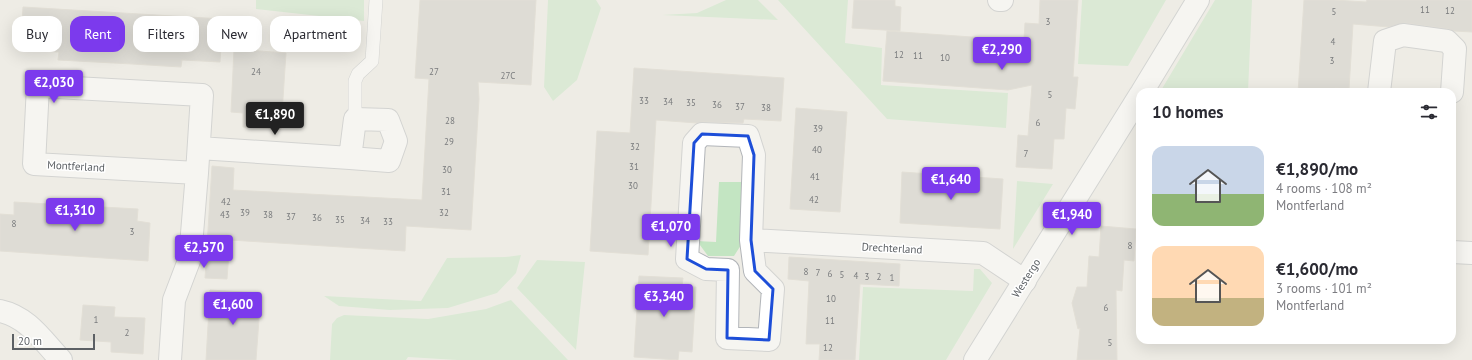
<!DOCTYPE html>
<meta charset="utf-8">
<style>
body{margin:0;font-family:"PT Sans",sans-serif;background:#f2f2f3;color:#2b2b33;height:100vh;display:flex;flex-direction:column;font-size:15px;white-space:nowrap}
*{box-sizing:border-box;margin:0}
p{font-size:13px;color:#7c7c81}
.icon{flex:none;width:22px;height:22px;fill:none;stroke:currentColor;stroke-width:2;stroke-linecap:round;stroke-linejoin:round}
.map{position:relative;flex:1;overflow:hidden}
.details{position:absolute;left:1136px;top:88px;width:320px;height:256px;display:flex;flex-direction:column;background:#fff;border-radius:12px;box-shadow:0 4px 16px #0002}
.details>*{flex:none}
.banner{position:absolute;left:12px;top:16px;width:380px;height:36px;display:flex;gap:8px}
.scale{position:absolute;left:12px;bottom:10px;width:83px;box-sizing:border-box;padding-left:4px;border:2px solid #5c6064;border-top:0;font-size:11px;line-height:14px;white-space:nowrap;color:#5c6064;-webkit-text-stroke:3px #fff;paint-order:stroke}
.price{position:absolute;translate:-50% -34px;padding:0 9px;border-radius:4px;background:#7c3aed;color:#fff;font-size:13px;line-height:26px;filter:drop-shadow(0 1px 2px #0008)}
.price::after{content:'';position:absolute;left:50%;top:24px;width:12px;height:9px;margin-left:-6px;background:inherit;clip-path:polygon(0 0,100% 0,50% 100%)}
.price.selected{background:#222;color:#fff}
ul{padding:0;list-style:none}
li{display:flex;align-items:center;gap:12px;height:100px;padding:0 16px}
li span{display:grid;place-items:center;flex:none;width:112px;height:80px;border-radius:12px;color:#555}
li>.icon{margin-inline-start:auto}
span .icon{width:48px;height:48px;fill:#fffc;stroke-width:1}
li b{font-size:17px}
h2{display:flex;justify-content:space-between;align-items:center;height:48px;padding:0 16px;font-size:17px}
.pill{padding:0 14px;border-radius:12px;background:#fff;box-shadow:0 4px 16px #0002;font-size:14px;line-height:36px}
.pill.selected{background:#7c3aed;color:#fff}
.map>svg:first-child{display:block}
</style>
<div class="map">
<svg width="1472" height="360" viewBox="0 0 1472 360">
<rect width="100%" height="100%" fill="#eeece5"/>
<!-- green -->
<path fill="#c3e5c2" d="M256,0H364V21L256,9Z
M548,0H596L601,8L577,80L553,101L544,87Z
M726,0H758L778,20L662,15L697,13Z
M778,0H848L845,43L882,48L881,85L1008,93L1006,128L887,119Z
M1082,0H1166L1128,66L1078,64Z
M1215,0H1252L1248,92H1160Z
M1017,181L1053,184L1013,249Z
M719,182H743L741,245L734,256H708L697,241L716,242Z
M521,255L516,273L497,293L448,308L390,310L339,306L324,296L421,301L447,258L505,257Z
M537,260L585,262L576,350L517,288Z
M974,269H980L992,283L946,360H859L863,287L973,291Z
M511,300L568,360H457L408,357L406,360H330L332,324L337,318L344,315L428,319L486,309Z"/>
<!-- building -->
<path fill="#cac7c2" stroke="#d3cec3" d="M420,0H536L531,85L478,82L479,99L471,230L406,226L405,251L230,240L227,279L205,278L212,166L234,168L233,190L422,200L429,79L415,78Z
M854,0H895V6L901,7L900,31L852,28Z
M1040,0H1078L1073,77H1078L1075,109L1066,108L1064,139H1054L1052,169L1016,167L1018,135L1028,136L1032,85L1008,90L883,81L887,31L986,38L1024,39L1025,23L1039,24Z
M1304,0H1334L1366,2L1367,0H1472V32L1453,31L1449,29L1405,23L1389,27L1353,24L1349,89L1335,88V92H1298Z
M23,7L223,19L220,62L182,60L181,67L132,64L58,60L59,52L20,50Z
M234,49L286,53L281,129L243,127V113L231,112Z
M634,68L784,78L781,121L744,119L743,123L703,122L697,123L656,120L648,255L590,251L597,131L630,133Z
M796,108L847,112L840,212L790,209Z
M902,172L1003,179L1000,229L900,223Z
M14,202L138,209L137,221L150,223L148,261L0,251V214L14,215Z
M1101,226L1136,229L1134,261L1124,260L1122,291L1116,290L1117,360H1077L1080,328L1078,329L1072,303L1077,287H1087L1089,256L1099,257Z
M789,257L900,264L899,286L860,284L855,360H819L820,344H806L809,281L788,279Z
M639,276L683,278L682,287H696L692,352L679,351L678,360L634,357Z
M210,290L261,293L256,360H206Z
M83,305L115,307L114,317L145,318L143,354L111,352V342L80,340Z"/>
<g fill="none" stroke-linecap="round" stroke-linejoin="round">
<defs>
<path id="lane" d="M355,119V81L358,74L372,61L376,0"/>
<path id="street" d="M999,0H1002
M1379,92L1385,41L1403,35L1447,41L1455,49L1452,92
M355,119L388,120L396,141L389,161L350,158Z
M702,134L748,136L754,155L751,240L755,271L773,289L769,340L727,338L728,270L706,269L687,259L694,143Z
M199,148L350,158
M751,240L983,253L1025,281
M1452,252L1472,253
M170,360L174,300L190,258L197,173L202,95L38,86L34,164L197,173"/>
<path id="secondary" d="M1142,92L1198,0
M0,311C28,317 42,340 61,360
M975,360L1140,95"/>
</defs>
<!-- lane casing -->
<use href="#lane" stroke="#b2b5b9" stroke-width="14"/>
<!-- street casing -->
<use href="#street" stroke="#b2b5b9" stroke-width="24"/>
<!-- secondary casing -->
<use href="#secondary" stroke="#b3b7bb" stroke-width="24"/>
<!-- lane -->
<use href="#lane" stroke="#fff" stroke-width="13"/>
<!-- street -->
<use href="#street" stroke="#fff" stroke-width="22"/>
<!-- secondary -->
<use href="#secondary" stroke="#fff" stroke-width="22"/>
</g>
<!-- marked area -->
<path d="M0 0H1472V360H0ZM702,134L748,136L754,155L751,240L755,271L773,289L769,340L727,338L728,270L706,269L687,259L694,143Z" fill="#eeece5" fill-opacity=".55" fill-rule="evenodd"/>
<path fill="none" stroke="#1d4ed8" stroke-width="3" stroke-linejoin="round" d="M702,134L748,136L754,155L751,240L755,271L773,289L769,340L727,338L728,270L706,269L687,259L694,143Z"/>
<g text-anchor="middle" stroke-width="3" stroke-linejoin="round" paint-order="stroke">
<!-- number labels -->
<g font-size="9" fill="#787a7c">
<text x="1425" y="13">11</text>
<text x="1450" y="14">12</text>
<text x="1334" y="15">5</text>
<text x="1048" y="25">3</text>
<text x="1333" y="45">4</text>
<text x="899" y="58">12</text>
<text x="918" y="59">11</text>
<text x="945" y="61">10</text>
<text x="1332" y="64">3</text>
<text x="256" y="75">24</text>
<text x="434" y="75">27</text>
<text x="508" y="79">27C</text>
<text x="1050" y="98">5</text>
<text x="644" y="104">33</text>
<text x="668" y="105">34</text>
<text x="691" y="106">35</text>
<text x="717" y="108">36</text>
<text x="740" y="110">37</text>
<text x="766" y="111">38</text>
<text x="450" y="124">28</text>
<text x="1038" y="126">6</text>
<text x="818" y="132">39</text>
<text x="449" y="145">29</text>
<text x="635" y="150">32</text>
<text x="817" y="153">40</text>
<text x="1026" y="157">7</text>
<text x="634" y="170">31</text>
<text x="447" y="173">30</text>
<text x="815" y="180">41</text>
<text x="633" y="189">30</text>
<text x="446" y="195">31</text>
<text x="814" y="203">42</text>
<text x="226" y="205">42</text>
<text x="245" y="216">39</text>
<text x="444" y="216">32</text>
<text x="225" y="218">43</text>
<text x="268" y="218">38</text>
<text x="291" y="220">37</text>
<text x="317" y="221">36</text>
<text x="340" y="223">35</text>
<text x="365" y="224">34</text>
<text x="388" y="225">33</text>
<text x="14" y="227">8</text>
<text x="132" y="235">3</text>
<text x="1130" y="249">8</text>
<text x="806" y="275">8</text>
<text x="818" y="276">7</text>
<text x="830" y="277">6</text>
<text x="842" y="278">5</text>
<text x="856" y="279">4</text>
<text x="867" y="280">3</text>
<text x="879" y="280">2</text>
<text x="892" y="281">1</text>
<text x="831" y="302">10</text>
<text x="1106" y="311">6</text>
<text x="96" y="323">1</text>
<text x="830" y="324">11</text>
<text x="127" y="336">2</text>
<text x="1110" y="346">5</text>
<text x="828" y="351">12</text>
</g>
<!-- street labels -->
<g font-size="11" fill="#5c6064" stroke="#fff">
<text transform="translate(76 166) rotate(3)" y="4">Montferland</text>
<text transform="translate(892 248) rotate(3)" y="4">Drechterland</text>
<text transform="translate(1026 278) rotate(-58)" y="4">Westergo</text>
</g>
</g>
</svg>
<div class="scale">20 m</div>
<b class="price" style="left:1002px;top:71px">€2,290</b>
<b class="price" style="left:54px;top:104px">€2,030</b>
<b class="price selected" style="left:275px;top:136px">€1,890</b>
<b class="price" style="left:951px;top:201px">€1,640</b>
<b class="price" style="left:75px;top:232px">€1,310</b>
<b class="price" style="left:1072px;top:236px">€1,940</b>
<b class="price" style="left:671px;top:248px">€1,070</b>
<b class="price" style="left:204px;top:269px">€2,570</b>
<b class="price" style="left:664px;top:318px">€3,340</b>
<b class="price" style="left:233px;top:326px">€1,600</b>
<div class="banner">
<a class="pill">Buy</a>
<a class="pill selected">Rent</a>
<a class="pill">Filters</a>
<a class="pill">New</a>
<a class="pill">Apartment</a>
</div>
<section class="details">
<h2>10 homes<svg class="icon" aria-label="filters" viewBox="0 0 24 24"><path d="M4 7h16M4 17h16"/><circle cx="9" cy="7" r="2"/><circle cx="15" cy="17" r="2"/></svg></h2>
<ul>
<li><span style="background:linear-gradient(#c9d6e8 60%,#8fb573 0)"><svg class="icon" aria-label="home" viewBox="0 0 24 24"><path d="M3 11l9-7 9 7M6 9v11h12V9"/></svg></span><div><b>€1,890/mo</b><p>4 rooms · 108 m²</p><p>Montferland</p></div></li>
<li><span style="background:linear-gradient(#ffd9b3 65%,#c2b280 0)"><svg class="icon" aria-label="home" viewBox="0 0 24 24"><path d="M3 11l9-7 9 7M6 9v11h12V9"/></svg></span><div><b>€1,600/mo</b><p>3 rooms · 101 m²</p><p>Montferland</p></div></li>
</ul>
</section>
</div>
